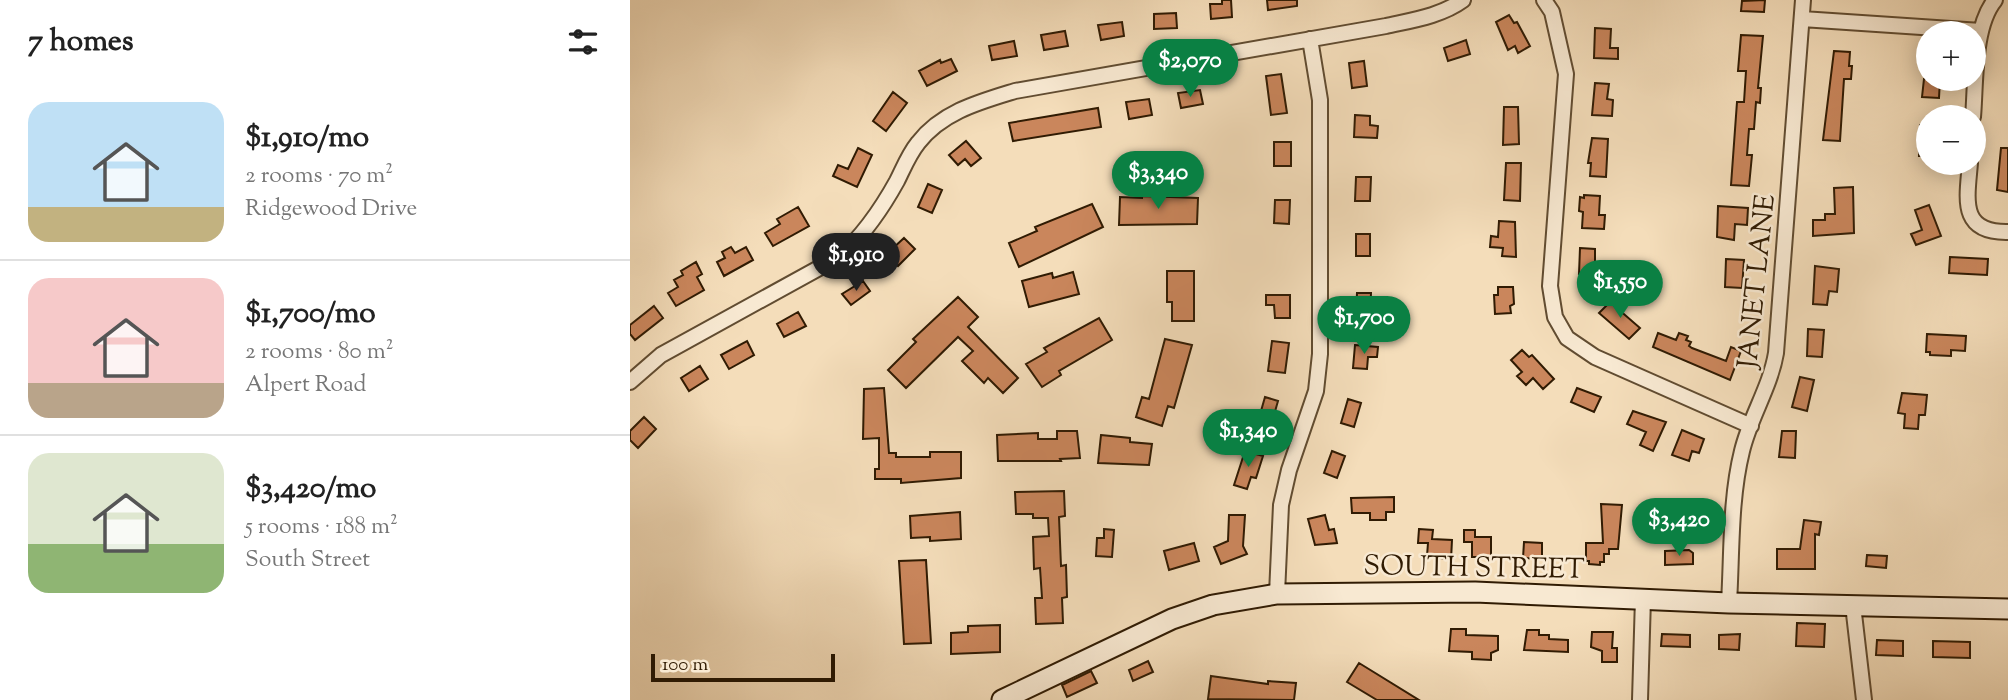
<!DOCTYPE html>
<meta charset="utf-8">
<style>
body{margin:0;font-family:"Sorts Mill Goudy",serif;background:#f2f2f2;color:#222;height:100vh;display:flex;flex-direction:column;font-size:26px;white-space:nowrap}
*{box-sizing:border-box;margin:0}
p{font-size:23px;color:#767676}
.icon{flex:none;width:38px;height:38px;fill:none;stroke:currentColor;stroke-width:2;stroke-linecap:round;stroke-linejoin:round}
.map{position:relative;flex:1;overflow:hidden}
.drawer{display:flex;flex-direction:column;background:#fff;width:630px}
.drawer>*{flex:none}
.tools{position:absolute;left:1286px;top:21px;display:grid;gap:14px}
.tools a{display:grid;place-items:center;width:70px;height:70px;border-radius:50%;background:#fff;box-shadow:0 4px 18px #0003;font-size:35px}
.scale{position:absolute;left:21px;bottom:18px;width:184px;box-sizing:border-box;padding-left:7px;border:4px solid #301b03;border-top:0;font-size:19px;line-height:24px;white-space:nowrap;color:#301b03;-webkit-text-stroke:5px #f8e9d2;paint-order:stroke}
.price{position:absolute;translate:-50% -60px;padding:0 16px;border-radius:24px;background:#0b8043;color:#fff;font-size:23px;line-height:46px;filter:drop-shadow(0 2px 4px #0008)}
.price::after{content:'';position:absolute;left:50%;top:42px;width:21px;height:16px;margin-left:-10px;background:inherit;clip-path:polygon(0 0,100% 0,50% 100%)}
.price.current{background:#222;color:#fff}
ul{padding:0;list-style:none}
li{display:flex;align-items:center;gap:21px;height:175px;padding:0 28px}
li+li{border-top:2px solid #e0e0e0}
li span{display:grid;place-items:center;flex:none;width:196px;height:140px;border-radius:21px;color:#555}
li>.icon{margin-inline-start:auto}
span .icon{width:84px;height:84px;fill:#fffc;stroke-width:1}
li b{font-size:30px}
h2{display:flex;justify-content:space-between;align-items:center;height:84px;padding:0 28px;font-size:30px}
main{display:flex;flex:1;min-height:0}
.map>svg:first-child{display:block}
</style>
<main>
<section class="drawer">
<h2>7 homes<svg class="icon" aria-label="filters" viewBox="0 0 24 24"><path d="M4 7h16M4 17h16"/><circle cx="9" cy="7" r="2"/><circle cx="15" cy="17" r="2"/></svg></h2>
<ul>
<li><span style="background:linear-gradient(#bfe0f5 75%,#c2b280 0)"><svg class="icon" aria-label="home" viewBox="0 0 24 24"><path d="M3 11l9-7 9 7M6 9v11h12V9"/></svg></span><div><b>$1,910/mo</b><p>2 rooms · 70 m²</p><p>Ridgewood Drive</p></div></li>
<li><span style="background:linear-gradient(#f6c9c9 75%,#b9a48a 0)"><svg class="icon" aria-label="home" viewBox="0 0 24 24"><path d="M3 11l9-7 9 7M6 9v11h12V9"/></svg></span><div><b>$1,700/mo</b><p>2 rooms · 80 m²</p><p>Alpert Road</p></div></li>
<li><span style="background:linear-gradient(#dfe7d0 65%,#8fb573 0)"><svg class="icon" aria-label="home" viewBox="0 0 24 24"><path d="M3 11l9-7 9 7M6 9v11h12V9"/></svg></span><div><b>$3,420/mo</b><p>5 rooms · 188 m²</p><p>South Street</p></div></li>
</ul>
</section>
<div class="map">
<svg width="1378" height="700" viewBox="0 0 1378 700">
<rect width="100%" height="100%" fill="#f4ddba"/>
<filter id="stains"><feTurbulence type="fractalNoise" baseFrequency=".00286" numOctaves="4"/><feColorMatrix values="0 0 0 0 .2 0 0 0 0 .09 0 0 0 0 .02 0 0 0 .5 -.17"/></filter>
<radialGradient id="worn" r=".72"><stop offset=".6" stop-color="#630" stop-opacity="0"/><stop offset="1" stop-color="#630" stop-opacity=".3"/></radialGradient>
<!-- building -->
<path fill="#ca865c" stroke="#301b03" stroke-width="2" d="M592,0H601L602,17L581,19L580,4H592Z
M637,0H667V6L638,10Z
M1135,0L1134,12L1111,11L1112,1Z
M546,13L547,28L524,29V14Z
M879,15L884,23L887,22L900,46L888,53L885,46L878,50L866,22Z
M492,22L494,36L471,40L468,25Z
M965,28L981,29L980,48H988V59L964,58Z
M435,31L438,46L414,50L411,35Z
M1111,35L1133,36L1128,88H1131L1130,103L1126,102L1124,129H1119L1117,155H1122L1119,186L1101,185L1107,102H1114L1116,71H1108Z
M836,40L840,54L818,61L814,48Z
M384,41L387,56L362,60L359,46Z
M1204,51L1220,52L1219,66H1222L1221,79H1214L1210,141L1193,140Z
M321,59L327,71L297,86L289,71L310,60L311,63Z
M734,61L737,86L722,88L719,63Z
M651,74L657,113L641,115L636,76Z
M1294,79H1310L1309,98L1292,97Z
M965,83L979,84L977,99L983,100L982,116L962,115Z
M570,90L573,104L551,108L548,93Z
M263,92L277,103L256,131L243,121Z
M519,99L522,115L499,119L496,102Z
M874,107H888L889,144L873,145Z
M468,108L471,127L383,141L379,123Z
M725,115L740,116V125L748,126L747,138L724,137Z
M1290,125H1298V156H1289Z
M962,138L978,139L976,177L960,176L961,163H958Z
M336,141L351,158L341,166L335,159L328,165L319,155Z
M644,142H661V166H644Z
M228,148L242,155L227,187L203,176L208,165L218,169Z
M1371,148H1378V192L1367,190Z
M876,163H891L890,201L874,200Z
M726,177H741L740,201H725Z
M298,184L312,190L302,213L288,207Z
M1223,187L1224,233L1183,236V220H1195V214H1205L1204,188Z
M954,195L970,196L969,215H975L974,229L952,228L953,212L949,211L950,197L954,198Z
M512,196L568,198L567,224L489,225L490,197L512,198Z
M645,200H660L659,224L644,223Z
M462,204L473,227L389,267L379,243L407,231L405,227Z
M1299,205L1311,236L1286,245L1281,234L1292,230L1285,210Z
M1088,206L1118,208L1117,225L1105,224L1104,240L1087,237Z
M168,207L179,226L143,246L135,233L150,224L147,219Z
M869,221L885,222L886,257L872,256L873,248L860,247L861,236L868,237Z
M726,234H740V256H726Z
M274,238L285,249L268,266L259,257L264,253L261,250Z
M101,247L105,253L116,247L123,260L94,276L87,262L95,258L92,252Z
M950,248L965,249V266L979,267V277L949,274Z
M1320,257L1358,259L1357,275L1319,273Z
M1096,259L1114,260L1112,288L1095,287Z
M66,262L72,274L67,277L74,290L46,306L38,293L48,287L44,280L53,275L51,271Z
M1185,266L1209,269L1207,292L1199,291L1197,305L1183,304Z
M537,271H564V321H542V302H537Z
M443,272L449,294L399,307L392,281L422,273L423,278Z
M233,281L240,291L221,305L212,294Z
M868,287H883L884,304L880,306L881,313L865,314L864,295H868Z
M727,293H741L740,315H726Z
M636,295H660V318H645L644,305H636Z
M328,297L348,317L338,327L388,378L373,393L358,378L354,383L332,361L343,351L328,337L276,388L258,370L286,342L283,339Z
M980,302L1010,328L999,339L969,313Z
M24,306L33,318L5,340L0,334V325Z
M168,312L176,326L154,337L147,324Z
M469,318L482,340L429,371L431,375L412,387L396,364L417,352L414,348Z
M1178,329L1194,330L1192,357L1177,356Z
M1028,333L1046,340L1049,333L1058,336L1056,340L1061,342L1059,346L1062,348L1096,361L1101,347L1111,351L1100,380L1023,347Z
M1297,334L1336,336L1335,351L1321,350V356L1300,355V352H1296Z
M535,339L562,345L544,408L538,406L532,426L506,417L512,397L519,399Z
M117,341L124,355L99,369L91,355Z
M642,341L659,343L655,373L638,371Z
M725,345L748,347L747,357H738L737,369L723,368Z
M892,350L899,357L902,355L924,379L913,389L903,378L896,385L887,376L892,372L881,360Z
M70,366L78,379L59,391L51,378Z
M1170,377L1184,380L1177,411L1162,407Z
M254,388L259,453H266V457H300V452H331V478L271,483V479H245V469H249V438L233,439L234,389Z
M947,388L971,397L964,412L941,402Z
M1272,393L1297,395L1295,415H1289L1288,429L1274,428L1275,414L1268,413Z
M635,397L648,401L642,422L629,418Z
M718,399L731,403L724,427L711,423Z
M1003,411L1036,422L1023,451L1010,445L1016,432L997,424Z
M14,417L26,429L8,448L0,440V431Z
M1052,430L1074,439L1069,453L1062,451L1059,461L1042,455Z
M427,431H447L450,458L430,459L431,461H368L367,435L408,433V439H427Z
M1152,431H1166L1165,458L1149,457Z
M471,435L500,438V442L522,444L519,465L468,463Z
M615,451L633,456L626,478L621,477L617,489L604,485Z
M702,451L715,456L707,478L694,473Z
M434,491L435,516L429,517L431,566L436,565L437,597L432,598L433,623L406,624L405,598H412L410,568L404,569L403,537L419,536L418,518H403V514H386L385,492Z
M764,497V512H756V520H740V513H722L721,498Z
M971,504L992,505L988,549H979V554H974V562H970V565L959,564V561H956V543H973Z
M330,512L331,539L300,541V537L281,538L280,516Z
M599,515H615L613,546L617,554L591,564L584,547L598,541Z
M695,515L699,530L704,529L707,543L685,545L678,519Z
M1174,520L1191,522L1189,535L1185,534V569H1147V549H1170Z
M474,529L484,530L482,557L466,556L467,538H474Z
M789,529L803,530L802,539L822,540L821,560L797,556L798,543H788Z
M834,530H845V537H861V557H842V542H834Z
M894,542L912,543V559L893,558Z
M564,543L569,561L539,570L534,551Z
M1059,550L1063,553V564L1035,565V551Z
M1237,555L1257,556L1256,568L1236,566Z
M296,560L301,643L274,644L269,561Z
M1167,623L1195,624L1194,647L1166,646Z
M370,625V652L321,654V633L338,632V626Z
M821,629H836V635L868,636V650L861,653V660L842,659V652L819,651Z
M897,630H909V635H919V639L938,640V652L894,650Z
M962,632H983L982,648H987V662H972V651L961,647Z
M1032,634L1060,635V647L1031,646Z
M1110,634L1109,650L1089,649V635Z
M1247,640L1273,641V656L1246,655Z
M1303,641L1340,642V658L1303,657Z
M518,661L523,672L503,681L499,670Z
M729,663L789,700H747L717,682Z
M461,671L467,683L437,697L432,685Z
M581,676L638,684V681L666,683L664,700L578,699Z"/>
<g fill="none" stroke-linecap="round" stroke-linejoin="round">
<defs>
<path id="street" d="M914,0L922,12L936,74L920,286L925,317L937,338L965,357L1121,426
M1172,19L1351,31
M1343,117C1346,83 1343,27 1365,0
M1340,163C1337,199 1329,233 1378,232
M0,382L31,355L209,257C234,235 251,210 267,181C273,169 279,154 288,143C312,112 349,102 385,91L756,26C783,20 811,16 833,0
M647,594L651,505L659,470L686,391L690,354V100L680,39
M1099,603C1102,553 1100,499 1112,451C1120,417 1140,388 1146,353L1173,0
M1223,605L1234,700
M1010,700L1013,598"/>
<path id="secondary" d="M372,700L542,619L583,605L647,594L845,592L1099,603L1378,609"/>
</defs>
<!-- street casing -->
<use href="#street" stroke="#614c31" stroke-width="18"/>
<!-- secondary casing -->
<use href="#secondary" stroke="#301b03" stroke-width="23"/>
<!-- street -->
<use href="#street" stroke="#f8e9d2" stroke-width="14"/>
<!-- secondary -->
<use href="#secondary" stroke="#f8e9d2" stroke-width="19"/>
</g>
<g text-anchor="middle" stroke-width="5" stroke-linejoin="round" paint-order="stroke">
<!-- street labels -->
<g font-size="28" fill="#301b03" stroke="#f8e9d2">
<text transform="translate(1125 281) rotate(-84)" y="10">JANET LANE</text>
<text transform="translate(844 566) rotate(1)" y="10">SOUTH STREET</text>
</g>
</g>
<rect width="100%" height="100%" filter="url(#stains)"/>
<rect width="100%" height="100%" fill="url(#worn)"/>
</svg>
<div class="tools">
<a>+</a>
<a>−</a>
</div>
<div class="scale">100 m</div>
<b class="price" style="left:560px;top:99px">$2,070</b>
<b class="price" style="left:528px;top:211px">$3,340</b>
<b class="price current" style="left:226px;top:293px">$1,910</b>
<b class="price" style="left:990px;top:320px">$1,550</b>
<b class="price" style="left:734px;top:356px">$1,700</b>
<b class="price" style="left:618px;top:469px">$1,340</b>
<b class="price" style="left:1049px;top:558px">$3,420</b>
</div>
</main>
